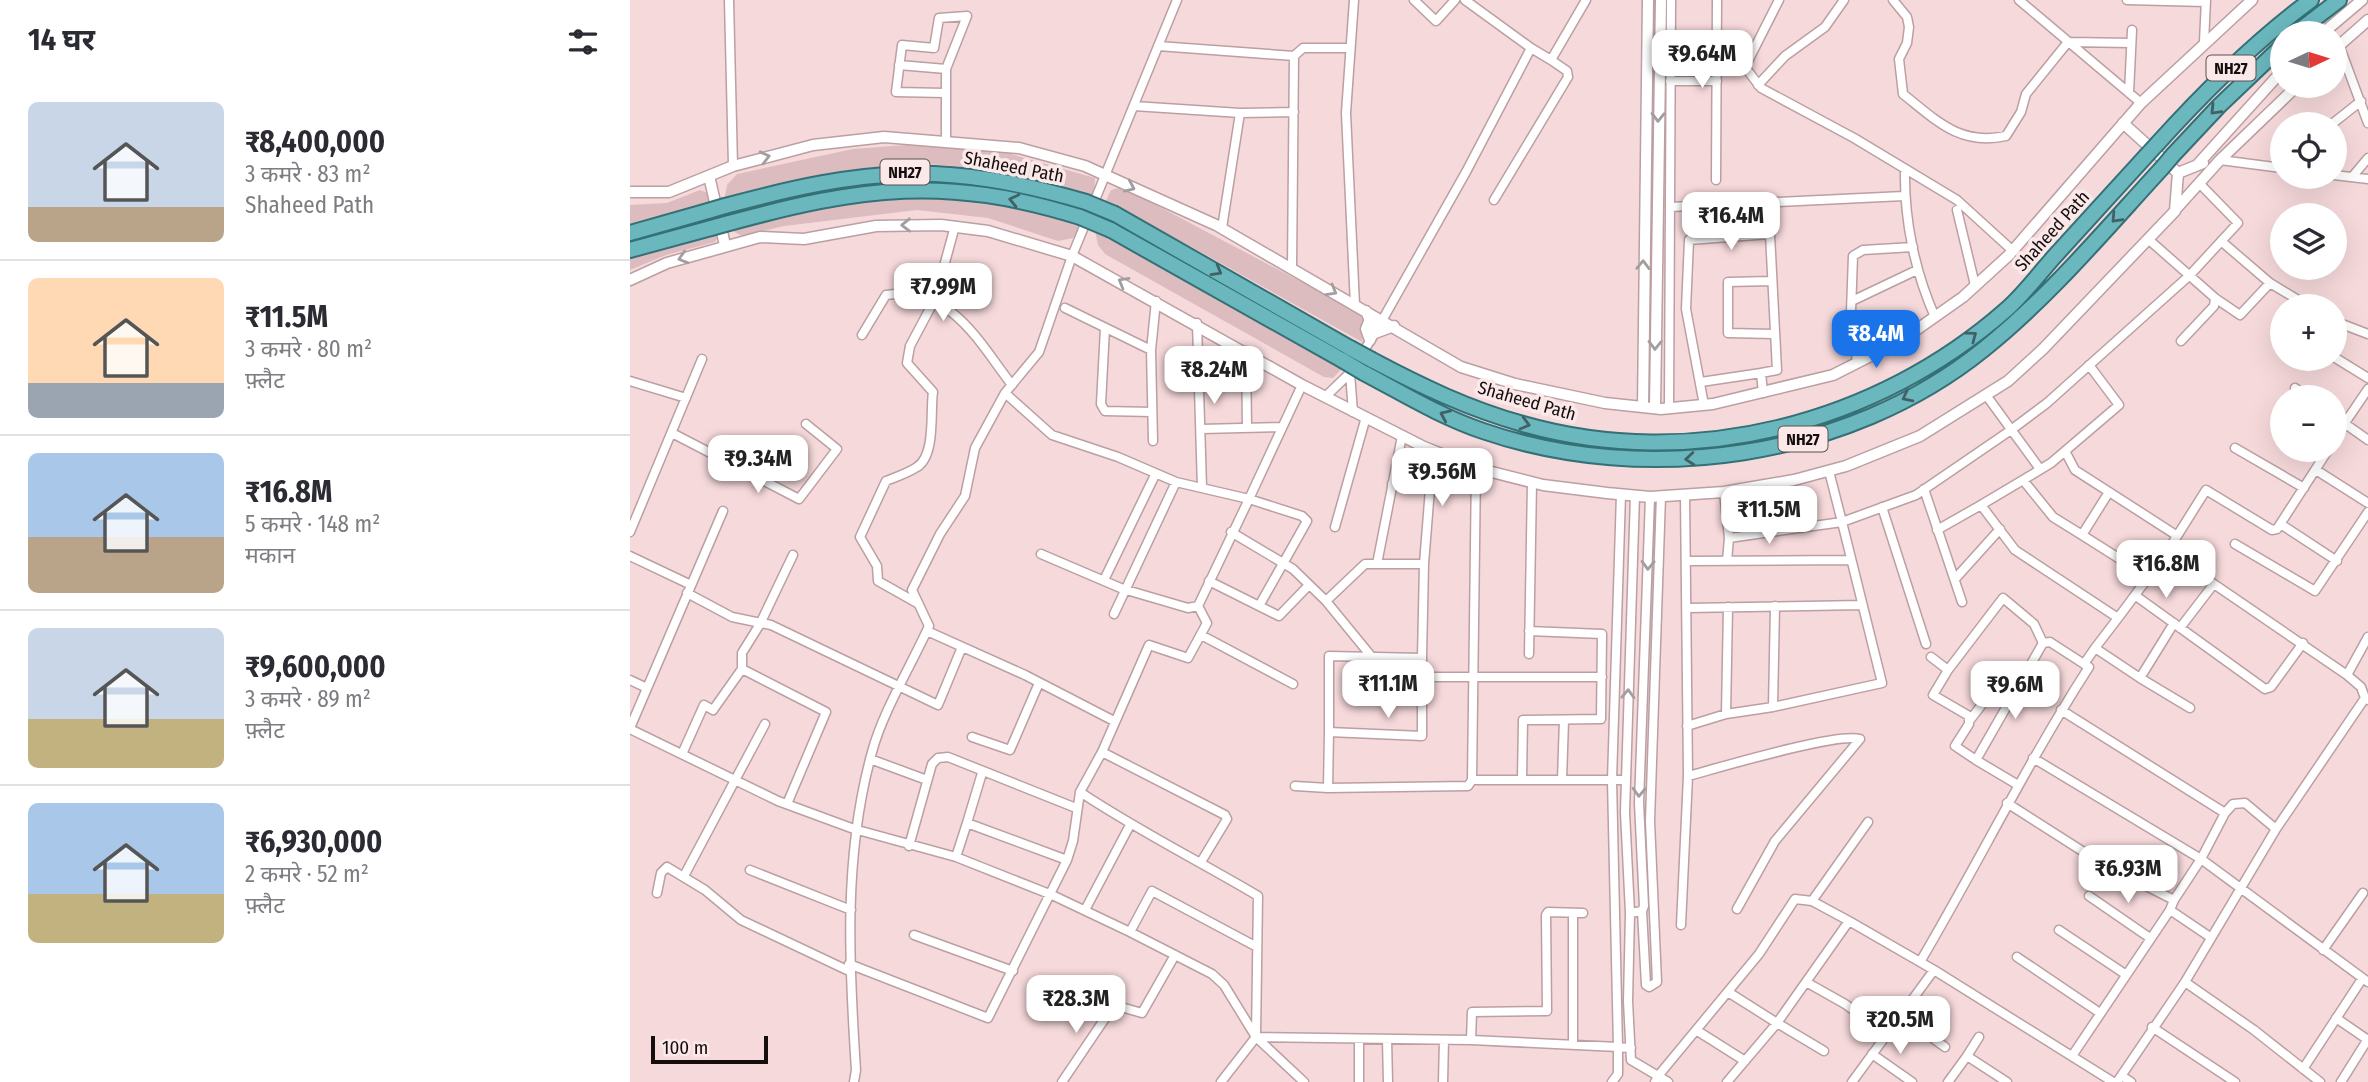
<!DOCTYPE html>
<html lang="hi">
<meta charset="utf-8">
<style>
body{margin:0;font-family:"Fira Sans Condensed","Noto Sans Devanagari",sans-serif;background:#f2f2f3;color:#2b2b33;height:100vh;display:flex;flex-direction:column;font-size:26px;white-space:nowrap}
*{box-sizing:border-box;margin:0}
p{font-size:23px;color:#7c7c81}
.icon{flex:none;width:38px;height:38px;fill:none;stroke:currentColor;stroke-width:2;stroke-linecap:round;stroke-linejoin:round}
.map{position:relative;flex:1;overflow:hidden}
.details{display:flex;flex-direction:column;background:#fff;width:630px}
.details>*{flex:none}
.needle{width:46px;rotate:86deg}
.buttons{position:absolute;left:1640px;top:21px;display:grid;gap:14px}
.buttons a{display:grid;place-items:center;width:77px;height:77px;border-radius:50%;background:#fff;box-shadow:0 7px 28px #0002;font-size:35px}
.scale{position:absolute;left:21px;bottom:18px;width:117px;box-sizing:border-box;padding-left:7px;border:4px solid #160d0e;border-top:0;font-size:19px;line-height:24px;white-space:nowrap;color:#160d0e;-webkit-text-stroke:5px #fbe9ea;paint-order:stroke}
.price{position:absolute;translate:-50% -60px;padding:0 16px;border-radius:14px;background:#fff;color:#222;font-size:23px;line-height:46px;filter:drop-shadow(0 2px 4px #0008)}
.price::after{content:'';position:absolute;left:50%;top:42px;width:21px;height:16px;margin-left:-10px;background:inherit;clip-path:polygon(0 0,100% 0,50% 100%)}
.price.on{background:#1a73e8;color:#fff}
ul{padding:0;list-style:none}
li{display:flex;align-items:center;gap:21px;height:175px;padding:0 28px}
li+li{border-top:2px solid #e1e1e2}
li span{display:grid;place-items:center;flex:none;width:196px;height:140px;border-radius:10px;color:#555}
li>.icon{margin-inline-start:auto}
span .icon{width:84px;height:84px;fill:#fffc;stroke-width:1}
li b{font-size:30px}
h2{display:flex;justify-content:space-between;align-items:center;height:84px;padding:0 28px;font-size:30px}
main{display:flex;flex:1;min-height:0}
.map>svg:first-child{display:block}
</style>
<main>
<section class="details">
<h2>14 घर<svg class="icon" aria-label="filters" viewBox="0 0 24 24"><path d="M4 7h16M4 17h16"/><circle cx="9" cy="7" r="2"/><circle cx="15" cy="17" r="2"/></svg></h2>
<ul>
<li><span style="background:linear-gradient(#c9d6e8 75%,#b9a48a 0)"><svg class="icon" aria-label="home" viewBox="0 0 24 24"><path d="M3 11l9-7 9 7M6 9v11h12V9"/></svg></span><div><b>₹8,400,000</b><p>3 कमरे · 83 m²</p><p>Shaheed Path</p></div></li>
<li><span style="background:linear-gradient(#ffd9b3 75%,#9aa5b1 0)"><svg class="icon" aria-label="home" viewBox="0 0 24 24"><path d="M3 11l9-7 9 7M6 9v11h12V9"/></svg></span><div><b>₹11.5M</b><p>3 कमरे · 80 m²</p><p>फ़्लैट</p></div></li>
<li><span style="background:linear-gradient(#a9c7e8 60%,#b9a48a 0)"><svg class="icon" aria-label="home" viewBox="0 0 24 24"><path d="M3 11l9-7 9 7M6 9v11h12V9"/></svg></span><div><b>₹16.8M</b><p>5 कमरे · 148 m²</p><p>मकान</p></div></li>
<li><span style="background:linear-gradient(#c9d6e8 65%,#c2b280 0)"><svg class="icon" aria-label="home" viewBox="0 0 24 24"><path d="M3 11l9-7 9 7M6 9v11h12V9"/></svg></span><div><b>₹9,600,000</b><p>3 कमरे · 89 m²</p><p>फ़्लैट</p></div></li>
<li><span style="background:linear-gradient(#a9c7e8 65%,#c2b280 0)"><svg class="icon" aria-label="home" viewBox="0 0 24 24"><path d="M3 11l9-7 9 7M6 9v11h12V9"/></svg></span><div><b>₹6,930,000</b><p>2 कमरे · 52 m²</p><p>फ़्लैट</p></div></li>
</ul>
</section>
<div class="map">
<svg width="1738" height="1082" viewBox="0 0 1738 1082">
<rect width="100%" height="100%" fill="#f6d9db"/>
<!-- green -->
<path fill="#dcbcbf" d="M289,144L363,149L465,178L464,199C414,184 365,169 312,165C238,160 165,183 94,201L97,185L107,174L223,149Z
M329,178L455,207L453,213C409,204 363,190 318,185C216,172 98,218 0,245V238L191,185Z
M492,187L730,313L735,324L732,342L560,246L475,203L481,190Z
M70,190L78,193L84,204L0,228V205L37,203Z
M288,196L368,202L451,225L443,238L428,241L358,218L287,210L154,226L112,236L101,230L203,204Z
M465,231L485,238L715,365L703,378L694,377L475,254L468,245Z
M91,232L85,242L36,255L0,270V255Z"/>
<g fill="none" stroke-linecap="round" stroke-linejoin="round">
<defs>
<path id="minor" d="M99,0L103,166
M547,0L442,256L409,352L375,393L422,435L488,457L546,482L619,499L672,385
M724,0L716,113L725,305
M784,0L806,21L825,0
M835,0L901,48
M1263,0L1277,17L1279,27L1277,43L1269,59L1273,94C1307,121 1330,146 1376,136L1391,112L1396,94L1438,42L1501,43
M1389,0L1511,103
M1497,0L1576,2
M1574,42L1576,0
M1709,45L1738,123
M528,46L664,56L673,48H719
M1087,60L1115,67L1131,88L1224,138L1327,200L1383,251
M269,65L316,69
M1115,67L1149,0
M1040,81H1087
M1128,85L1155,56L1195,27L1214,0
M315,93L266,92L272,45L304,48L309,18L337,16L316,69V140
M1499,93L1502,30
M504,106L610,113L664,112
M1702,124L1731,101
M1590,160L1652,168
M1275,170C1274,220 1285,272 1305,317
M1704,175L1738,179
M1722,177L1738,158
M1086,180L1087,0
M864,200L938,77L937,71L921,60
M1040,207L1274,196
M1327,210L1345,285
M592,228L610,113
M1518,239L1585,298L1584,306L1551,341
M1591,241L1640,283
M662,268L664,56
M1141,281L1098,282V333L1144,334
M1585,298L1610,315L1640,283L1678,306
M1224,300L1287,270
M435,308L521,350
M1704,321L1738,334
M567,323L572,488
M475,328L471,404L475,411L522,412
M232,335L256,295C321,286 348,341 382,385
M616,351L617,428
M1704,357L1738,378
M1227,363L1221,311L1223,256L1233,250L1283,247
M720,373L723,412
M0,381L56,398
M1071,382L1131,373
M1665,388L1678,397
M1356,395L1410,469
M695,397L720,373L745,333L836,172L901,48L921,60L956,0
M1074,405L1056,309L1059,240L1140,234L1147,370L1131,373L1133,393
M1039,408L1041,0
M1704,416L1738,440
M571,429L652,427
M42,433L169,499L207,449L176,424
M1704,439L1738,389
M523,441L521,350L526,301
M1605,448L1674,488
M1698,450L1647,529L1642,530L1576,490L1537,552L1717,675L1731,687L1735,698
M1435,451L1445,470L1546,535
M1686,470L1738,503
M1393,480L1351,505L1385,550L1488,618L1537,552
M762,484L799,489
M1294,489L1332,602
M1094,492L1099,538L1097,561
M1479,492L1452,535L1520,578
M991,494L982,780L988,1047L1001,1048
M1005,495L995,812L1000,913L1012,911L1014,906L1009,803L1020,497
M1252,507L1296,644
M1652,525L1707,561
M705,527L736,417
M1307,530L1351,505
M0,532L72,359
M601,532L663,569L696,601L741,656
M1452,535L1423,517L1393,480L1421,463L1489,405L1459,365
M1099,538L1212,522L1199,471
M1605,544L1685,591L1738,512
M411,554L493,589L558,608L568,606
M0,556L59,584
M1058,561L1221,560
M747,564L772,436
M1325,579L1370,529
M474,580L525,475
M579,581L649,616L679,585
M57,593L102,617L141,625L308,705L332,647
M1506,596L1635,689L1641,687L1673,643
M696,601L735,564H794
M287,603L248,581L247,566L230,537L256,481C266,477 278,473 287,467C306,455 300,411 303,392L277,363L280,346L305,299L325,226
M629,606L677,521L672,516L619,499L568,606L577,623L558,658L519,645L472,752L450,792C507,830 569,861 628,896L626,1037L674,1082
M1057,608L1232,605
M484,614L546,482
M1488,618L1465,648L1510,678L1544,623
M1550,628L1583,585
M297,631L395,675L484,721
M571,635L663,684
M899,654L902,482
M1301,657L1318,670L1303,695L1339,716V724L1325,746L1346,760
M792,658L794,564L803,451
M1318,670L1373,598L1404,624L1413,643
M1717,675L1738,637
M1510,678L1560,708
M0,680L17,688
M1143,707L1252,683L1212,522L1286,495L1381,430L1417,403L1560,275L1608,223L1569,183
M1431,710L1595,813
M1096,714L1098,607
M1340,720L1370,681
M1057,726L1096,714L1143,707L1145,606
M0,728L93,511
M0,729L148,801L224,829L326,857L422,895L500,932L582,974L594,985L626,1037L841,1040L988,1047V1074L982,1082
M699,732V656L792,658V677
M342,737L380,750L409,683
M472,752L595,815L597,819L571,862
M52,754L74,705L83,710L112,669
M1403,758L1571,859L1738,982
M240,759L297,780
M352,773L337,823L437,860
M1058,776C1088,768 1207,732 1230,739L1145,841L1107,909
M892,779L893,720L971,719L972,634L899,631
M842,780L846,468
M932,780L934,720
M1388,785L1346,760L1413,643L1420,642L1454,664L1465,648
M665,786L698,788L699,732L792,736V677H972
M698,788L838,786L842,780H996
M1377,803L1471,863L1544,900L1540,910L1580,937
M157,804L196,712L112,669V653L130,624L163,555
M279,846L302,764L308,758L318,757L446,808
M326,857L337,823
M120,870L221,910
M54,876L135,724
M27,893L31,873L37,867L75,890L111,920L219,971
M1459,896L1520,938
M1544,900L1571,859L1595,813L1603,804L1615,803L1646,829
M1182,901L1238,822
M455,910L500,825
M1012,911L1016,985L1019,987L1027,982L1020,821L1031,496
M943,913V1045
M1000,913L998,1001L1001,1060L1028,1076L1025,1082
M1051,925L1058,776L1055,495
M1429,930L1495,974
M500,932L522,891L627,947
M284,935L383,971
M1693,950L1733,893
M1387,957L1470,1013
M1290,962C1348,864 1397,763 1459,667L1454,664
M219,964L358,1018L437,860L443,841L450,792
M1176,982L1215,1004L1257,1034
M1555,982L1624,1030L1690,1082
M1271,1015L1315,1047
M1706,1018L1738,1040
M1522,1027L1605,1082
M1066,1030L1115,1061
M729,1039V1082
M757,1039L758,1082
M841,1040L842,1012L917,1011L916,915L918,912L953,913
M1194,1051L1147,1023L1219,921L1304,970
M1242,1054L1282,1082
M1337,1056L1349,1037
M1442,1056L1540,910
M1673,1069L1732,979
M1492,1076L1501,1082
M224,1082L226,1070C219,964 213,856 242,752C253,711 281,666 299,626L282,590L310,534L335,496L345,448L375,393
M432,1082L484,1005L512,1013L545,955
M591,1082L626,1037
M813,1082L814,1040
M1038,1082L1028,1076L1129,954L1165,899L1182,901L1219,921
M1097,1082L1147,1023L1098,992
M1222,1082L1304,970L1483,1082
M1318,1082L1337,1056L1377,1082
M1487,1082L1555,982L1646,829L1735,698L1738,700
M1711,1082L1738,1039"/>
<path id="tertiary" d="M1693,33L1732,0
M1704,50L1738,20
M1493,123L1548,173
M1568,164L1652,71
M1548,173L1573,163
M79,176L95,245
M0,192H39L103,166L130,159L183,145L254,137L389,148L455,166L586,225L831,367L885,384L975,403L1031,409L1083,404L1203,375L1272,340L1333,297L1379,255L1511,103L1622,0
M1545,210L1590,160L1667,86
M0,280L37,263L130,237L174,239L246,226L311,225L358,231L442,256L672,385L794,447L846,468L913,485L977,493L1020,497L1094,492L1164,480L1216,466L1290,436L1378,381L1413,349L1545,211L1548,173
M736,311L745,333L764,326
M740,319L736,329L740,340
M1013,407L1018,0
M1025,408L1031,0"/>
<path id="trunk" d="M1666,33L1709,0
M1528,143C1575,91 1624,42 1681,0
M1543,155L1589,106L1652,46
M95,206C236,168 314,160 456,202
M485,214L720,348
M99,223C232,187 315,175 450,217
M481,230L712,360
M0,233L78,211
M0,250L81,228
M742,360C791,386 839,409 893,424C1061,472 1247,424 1377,309C1394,294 1408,275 1423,258C1454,224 1485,190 1516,156
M734,373C772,393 811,417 853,431C1016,487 1218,459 1354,349C1420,296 1475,230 1532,168"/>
</defs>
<!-- minor casing -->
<use href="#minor" stroke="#bb9fa2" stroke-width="11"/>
<!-- tertiary casing -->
<use href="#tertiary" stroke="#bb9fa2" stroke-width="13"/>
<!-- trunk casing -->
<use href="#trunk" stroke="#347076" stroke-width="18"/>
<!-- minor -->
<use href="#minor" stroke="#fff" stroke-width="8"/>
<!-- tertiary -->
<use href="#tertiary" stroke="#fff" stroke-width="10"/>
<!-- trunk -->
<use href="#trunk" stroke="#6ab8be" stroke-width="14"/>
<defs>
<path id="trunk-bridge" d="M1516,156L1528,143
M1532,168L1543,155
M456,202L485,214
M78,211L95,206
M450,217L481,230
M81,228L99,223
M720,348L742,360
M712,360L734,373"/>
</defs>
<!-- trunk-bridge casing -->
<use href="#trunk-bridge" stroke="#347076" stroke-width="18" stroke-linecap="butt"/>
<!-- trunk-bridge -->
<use href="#trunk-bridge" stroke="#6ab8be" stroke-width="14"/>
</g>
<!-- one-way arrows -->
<defs><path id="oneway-chevron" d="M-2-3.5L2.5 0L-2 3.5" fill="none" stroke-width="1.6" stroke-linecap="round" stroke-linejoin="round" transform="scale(1.75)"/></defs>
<g stroke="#406266">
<use href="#oneway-chevron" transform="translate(1585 110) rotate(134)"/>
<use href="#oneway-chevron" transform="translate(384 200) rotate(-167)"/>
<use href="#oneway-chevron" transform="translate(1486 218) rotate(133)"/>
<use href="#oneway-chevron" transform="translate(587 271) rotate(30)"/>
<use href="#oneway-chevron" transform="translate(1342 336) rotate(-37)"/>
<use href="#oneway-chevron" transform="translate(1277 397) rotate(153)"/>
<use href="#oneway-chevron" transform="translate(815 415) rotate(-156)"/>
<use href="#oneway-chevron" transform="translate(895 424) rotate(15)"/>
<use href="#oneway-chevron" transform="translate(1060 459) rotate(175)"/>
</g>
<g stroke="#a29e9f">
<use href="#oneway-chevron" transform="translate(1028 117) rotate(91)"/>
<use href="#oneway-chevron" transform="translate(135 157) rotate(-14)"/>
<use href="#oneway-chevron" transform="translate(500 187) rotate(24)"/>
<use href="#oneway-chevron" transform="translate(276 225) rotate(179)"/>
<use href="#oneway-chevron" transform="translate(53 258) rotate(163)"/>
<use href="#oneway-chevron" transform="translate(1013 265) rotate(-89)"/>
<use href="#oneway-chevron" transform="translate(493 282) rotate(-150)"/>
<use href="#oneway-chevron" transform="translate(702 291) rotate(30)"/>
<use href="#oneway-chevron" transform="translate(1025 345) rotate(91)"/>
<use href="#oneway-chevron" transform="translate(1018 565) rotate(92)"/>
<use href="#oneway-chevron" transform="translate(998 694) rotate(-88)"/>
<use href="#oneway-chevron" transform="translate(1009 792) rotate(92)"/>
</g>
<g text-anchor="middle" stroke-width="7" stroke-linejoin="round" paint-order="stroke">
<!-- shield labels -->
<g fill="#fbe9ea" stroke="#5b4f50" stroke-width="2">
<rect x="1576.5" y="55.5" width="49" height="25" rx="5"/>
<rect x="250.5" y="159.5" width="49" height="25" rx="5"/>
<rect x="1148.5" y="426.5" width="49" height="25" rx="5"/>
</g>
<g font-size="16" font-weight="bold" fill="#160d0e">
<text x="1601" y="74">NH27</text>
<text x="275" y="178">NH27</text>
<text x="1173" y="445">NH27</text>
</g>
<!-- street labels -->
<g font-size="18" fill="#160d0e" stroke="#fbe9ea">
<text transform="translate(384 167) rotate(11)" y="6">Shaheed Path</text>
<text transform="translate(1422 231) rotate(-48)" y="6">Shaheed Path</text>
<text transform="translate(897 401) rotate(16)" y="6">Shaheed Path</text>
</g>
</g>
</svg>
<div class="buttons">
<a><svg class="needle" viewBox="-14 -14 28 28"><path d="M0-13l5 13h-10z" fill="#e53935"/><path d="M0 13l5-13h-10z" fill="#7c7c81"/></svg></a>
<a><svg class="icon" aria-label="locate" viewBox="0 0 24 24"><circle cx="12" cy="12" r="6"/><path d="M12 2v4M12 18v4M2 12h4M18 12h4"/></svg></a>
<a><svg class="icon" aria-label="layers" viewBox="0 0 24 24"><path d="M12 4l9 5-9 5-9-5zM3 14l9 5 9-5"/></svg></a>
<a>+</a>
<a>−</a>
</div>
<div class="scale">100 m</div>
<b class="price" style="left:1072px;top:90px">₹9.64M</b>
<b class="price" style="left:1101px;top:252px">₹16.4M</b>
<b class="price" style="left:313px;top:323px">₹7.99M</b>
<b class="price on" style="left:1246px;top:370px">₹8.4M</b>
<b class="price" style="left:584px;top:406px">₹8.24M</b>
<b class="price" style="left:128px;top:495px">₹9.34M</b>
<b class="price" style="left:812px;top:508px">₹9.56M</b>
<b class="price" style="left:1139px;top:546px">₹11.5M</b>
<b class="price" style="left:1536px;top:600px">₹16.8M</b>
<b class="price" style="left:758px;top:720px">₹11.1M</b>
<b class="price" style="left:1385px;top:721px">₹9.6M</b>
<b class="price" style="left:1498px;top:905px">₹6.93M</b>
<b class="price" style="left:446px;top:1035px">₹28.3M</b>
<b class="price" style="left:1270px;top:1056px">₹20.5M</b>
</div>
</main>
